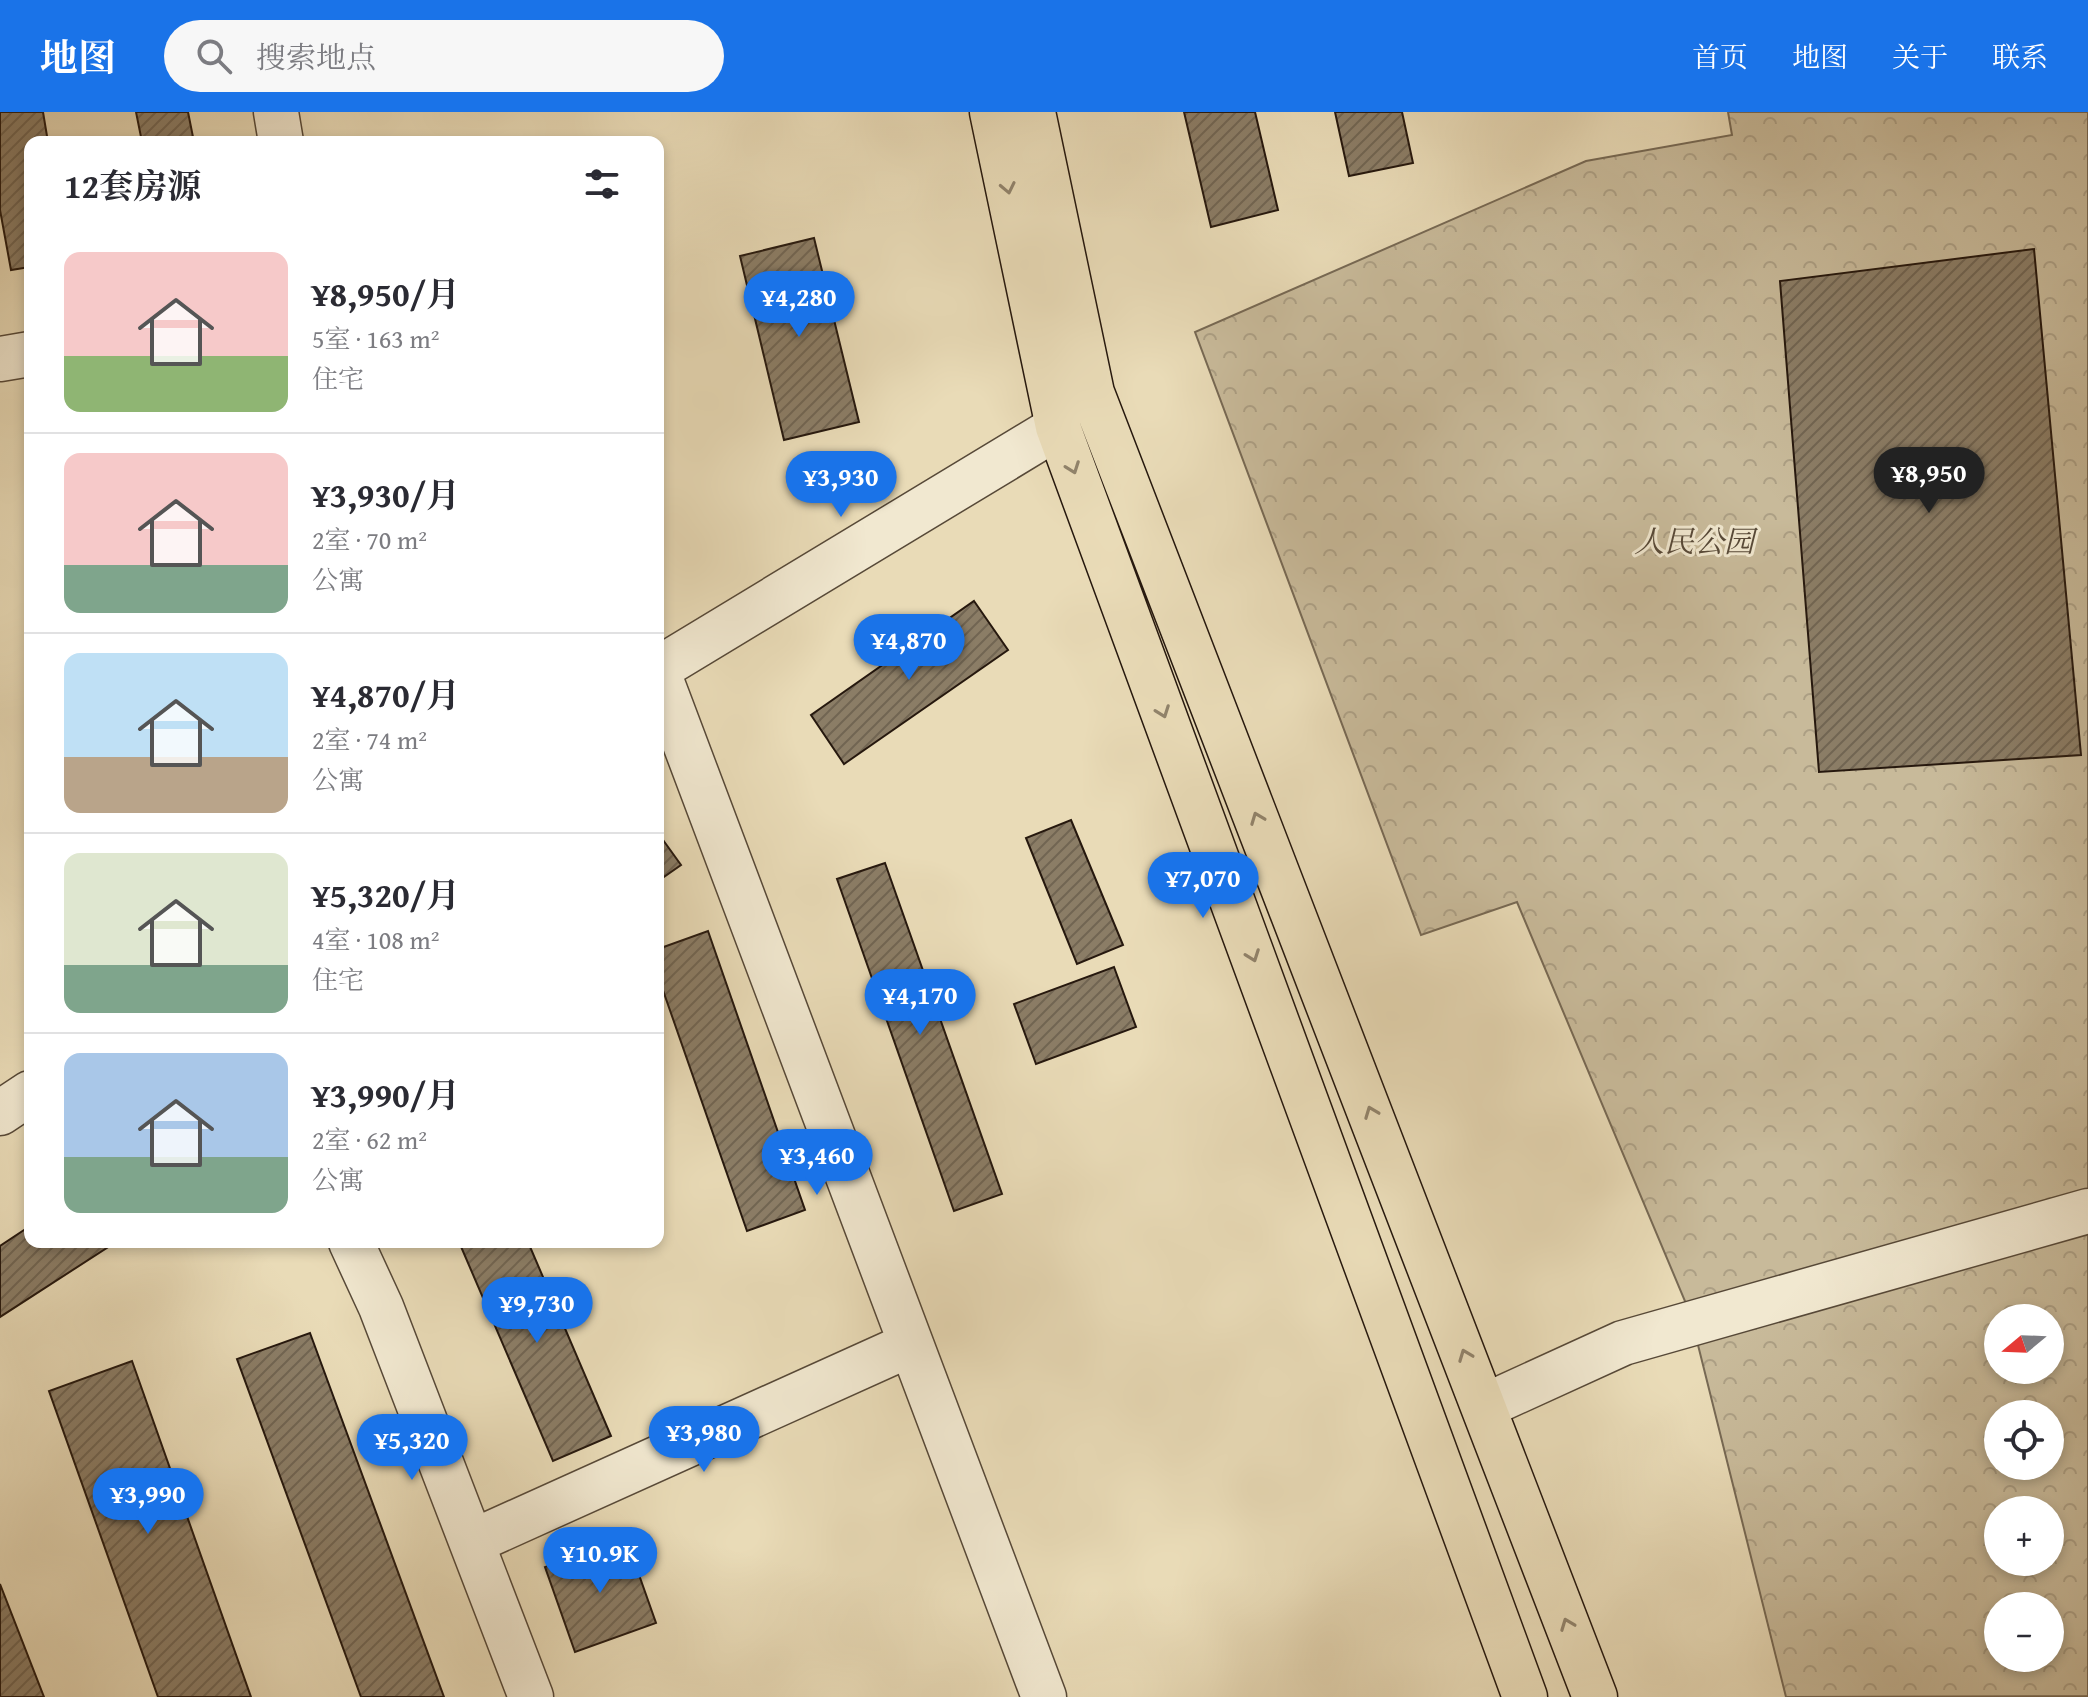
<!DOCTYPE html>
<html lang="zh">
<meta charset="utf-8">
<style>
body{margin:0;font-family:"Gentium Book Plus","Noto Serif SC",serif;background:#f7f7f7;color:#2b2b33;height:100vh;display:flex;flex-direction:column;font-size:30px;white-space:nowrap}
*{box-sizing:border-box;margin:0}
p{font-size:26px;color:#7c7c81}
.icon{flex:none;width:44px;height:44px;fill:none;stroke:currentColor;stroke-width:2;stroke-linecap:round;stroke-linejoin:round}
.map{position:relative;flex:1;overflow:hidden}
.side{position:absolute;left:24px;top:24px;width:640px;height:1112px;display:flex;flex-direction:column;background:#fff;border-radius:16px;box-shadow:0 4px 12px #0003}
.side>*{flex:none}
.needle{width:52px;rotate:251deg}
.fabs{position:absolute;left:1984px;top:1192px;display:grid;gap:16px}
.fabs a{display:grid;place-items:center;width:80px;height:80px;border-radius:50%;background:#fff;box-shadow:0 4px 12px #0003;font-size:40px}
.price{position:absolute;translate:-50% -68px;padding:0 18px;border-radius:28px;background:#1a73e8;color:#fff;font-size:26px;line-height:52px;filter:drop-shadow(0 2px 4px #0008)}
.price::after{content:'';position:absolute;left:50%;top:48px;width:24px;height:18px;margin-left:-12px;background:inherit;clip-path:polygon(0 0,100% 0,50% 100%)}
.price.current{background:#222;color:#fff}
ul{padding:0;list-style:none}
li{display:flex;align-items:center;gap:24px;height:200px;padding:0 40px}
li+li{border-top:2px solid #e1e1e2}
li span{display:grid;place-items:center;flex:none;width:224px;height:160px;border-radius:16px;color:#555}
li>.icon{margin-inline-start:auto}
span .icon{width:96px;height:96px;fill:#fffc;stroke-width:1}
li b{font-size:34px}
h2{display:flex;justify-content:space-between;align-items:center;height:96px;padding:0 40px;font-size:34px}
header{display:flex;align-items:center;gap:48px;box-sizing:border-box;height:112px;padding:0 40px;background:#1a73e8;color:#fff}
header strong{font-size:38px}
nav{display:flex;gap:44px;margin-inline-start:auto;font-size:28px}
.search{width:560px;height:72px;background:#f7f7f7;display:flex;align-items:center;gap:20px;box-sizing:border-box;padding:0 28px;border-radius:44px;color:#7c7c81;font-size:30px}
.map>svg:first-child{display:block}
</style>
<header>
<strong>地图</strong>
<div class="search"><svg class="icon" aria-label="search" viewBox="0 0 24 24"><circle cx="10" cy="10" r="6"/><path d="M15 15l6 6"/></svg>搜索地点</div>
<nav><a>首页</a><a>地图</a><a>关于</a><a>联系</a></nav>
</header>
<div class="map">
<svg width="2088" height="1585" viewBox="0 0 2088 1585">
<defs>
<pattern id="forest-crowns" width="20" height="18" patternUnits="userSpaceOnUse" patternTransform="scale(2)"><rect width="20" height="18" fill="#c8ba9a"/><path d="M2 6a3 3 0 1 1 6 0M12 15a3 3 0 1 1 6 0" fill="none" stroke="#ac9f84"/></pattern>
<pattern id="building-hatch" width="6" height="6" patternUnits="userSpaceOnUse" patternTransform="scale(2)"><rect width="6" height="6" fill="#8b7d66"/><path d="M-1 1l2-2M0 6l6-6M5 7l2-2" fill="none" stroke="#716552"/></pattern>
</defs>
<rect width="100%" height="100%" fill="#e9dbb7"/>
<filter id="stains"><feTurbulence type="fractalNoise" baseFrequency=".0025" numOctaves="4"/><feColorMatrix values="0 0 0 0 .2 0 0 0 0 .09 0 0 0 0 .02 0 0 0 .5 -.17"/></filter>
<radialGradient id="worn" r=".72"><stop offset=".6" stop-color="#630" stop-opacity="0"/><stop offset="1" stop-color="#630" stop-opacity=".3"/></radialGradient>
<!-- forest -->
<path fill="url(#forest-crowns)" stroke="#776954" stroke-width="2" fill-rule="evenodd" d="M1728,0H2088V1584L1786,1585L1690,1201L1517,790L1421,823L1195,220L1586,49L1732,23ZM1998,1206H2050V1258H1998ZM1998,1302H2050V1354H1998ZM1998,1398H2050V1450H1998ZM1998,1494H2050V1546H1998Z"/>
<!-- building -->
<path fill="url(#building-hatch)" stroke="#26180e" stroke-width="2" d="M0,0H43L48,30H30V155L11,158L0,98Z
M136,0H188L194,30H142Z
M1184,0H1255L1278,98L1211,115Z
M1335,0H1402L1413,51L1349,64Z
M814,126L859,310L784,328L740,144Z
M2034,137L2081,643L1819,660L1780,169Z
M974,489L1008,538L844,652L811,603Z
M1071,708L1123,833L1077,852L1026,726Z
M658,721L681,753L658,769Z
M885,751L1002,1082L954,1099L837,767Z
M708,819L805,1098L747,1119L658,864V837Z
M1114,855L1136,915L1036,952L1014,892Z
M30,1114V1130H116L0,1205V1134Z
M459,1130H528L611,1324L553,1349Z
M310,1221L444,1585H361L237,1247Z
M132,1249L251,1585H158L49,1279Z
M626,1426L656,1511L575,1540L545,1455Z
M0,1472L44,1585H0Z"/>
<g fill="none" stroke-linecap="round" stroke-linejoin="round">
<defs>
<path id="minor" d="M276,0L281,30
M0,247L30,242
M658,557L1058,315
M658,560L1044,1585
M0,1001L30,981
M351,1130L381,1195L531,1585
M1485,1294L1623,1231L2088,1099
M472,1430L909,1233"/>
<path id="major" d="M992,0L1058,315L1525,1585
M1033,0L1092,281L1595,1585"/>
</defs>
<!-- minor casing -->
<use href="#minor" stroke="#574938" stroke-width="47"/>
<!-- major casing -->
<use href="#major" stroke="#26180e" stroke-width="47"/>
<!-- minor -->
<use href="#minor" stroke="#f1e8d0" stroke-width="44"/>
<!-- major -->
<use href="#major" stroke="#e9dbb7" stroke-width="44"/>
</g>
<!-- one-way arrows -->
<defs><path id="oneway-chevron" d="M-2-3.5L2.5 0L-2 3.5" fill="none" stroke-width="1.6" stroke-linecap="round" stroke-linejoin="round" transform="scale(2)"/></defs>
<g stroke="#91836b">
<use href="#oneway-chevron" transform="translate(1008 76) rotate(78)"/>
<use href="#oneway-chevron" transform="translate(1073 356) rotate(70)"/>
<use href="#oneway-chevron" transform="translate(1163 600) rotate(70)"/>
<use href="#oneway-chevron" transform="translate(1257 706) rotate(-111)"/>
<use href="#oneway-chevron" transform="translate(1253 844) rotate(70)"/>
<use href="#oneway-chevron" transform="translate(1371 1000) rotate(-111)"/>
<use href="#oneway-chevron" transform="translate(1465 1243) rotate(-111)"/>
<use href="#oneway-chevron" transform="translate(1567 1512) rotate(-111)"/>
</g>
<g text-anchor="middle" stroke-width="6" stroke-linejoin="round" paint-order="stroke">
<!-- park labels -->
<g font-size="30" font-style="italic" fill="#574938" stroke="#f1e8d0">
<text x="1694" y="440">人民公园</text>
</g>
</g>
<rect width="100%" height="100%" filter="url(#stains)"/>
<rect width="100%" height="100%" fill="url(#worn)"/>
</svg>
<div class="fabs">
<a><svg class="needle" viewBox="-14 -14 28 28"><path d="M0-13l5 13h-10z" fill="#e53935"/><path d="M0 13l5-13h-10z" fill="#7c7c81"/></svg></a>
<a><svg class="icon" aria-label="locate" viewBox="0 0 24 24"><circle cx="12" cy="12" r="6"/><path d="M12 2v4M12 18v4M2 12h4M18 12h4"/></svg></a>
<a>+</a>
<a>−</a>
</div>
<b class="price" style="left:799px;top:227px">¥4,280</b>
<b class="price current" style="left:1929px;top:403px">¥8,950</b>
<b class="price" style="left:841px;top:407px">¥3,930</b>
<b class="price" style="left:909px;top:570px">¥4,870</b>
<b class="price" style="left:1203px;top:808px">¥7,070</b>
<b class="price" style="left:920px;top:925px">¥4,170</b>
<b class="price" style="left:817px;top:1085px">¥3,460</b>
<b class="price" style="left:537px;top:1233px">¥9,730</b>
<b class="price" style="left:704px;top:1362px">¥3,980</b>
<b class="price" style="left:412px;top:1370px">¥5,320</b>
<b class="price" style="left:148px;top:1424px">¥3,990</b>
<b class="price" style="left:600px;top:1483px">¥10.9K</b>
<section class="side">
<h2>12套房源<svg class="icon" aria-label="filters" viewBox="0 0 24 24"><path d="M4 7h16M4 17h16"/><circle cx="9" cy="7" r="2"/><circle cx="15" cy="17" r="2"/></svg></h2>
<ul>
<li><span style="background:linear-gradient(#f6c9c9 65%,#8fb573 0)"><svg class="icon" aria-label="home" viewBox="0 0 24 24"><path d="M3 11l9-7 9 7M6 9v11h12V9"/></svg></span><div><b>¥8,950/月</b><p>5室 · 163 m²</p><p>住宅</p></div></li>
<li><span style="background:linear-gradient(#f6c9c9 70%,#7fa58c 0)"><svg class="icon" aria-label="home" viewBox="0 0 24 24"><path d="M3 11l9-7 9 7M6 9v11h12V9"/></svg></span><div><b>¥3,930/月</b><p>2室 · 70 m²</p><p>公寓</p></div></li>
<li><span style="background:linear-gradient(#bfe0f5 65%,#b9a48a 0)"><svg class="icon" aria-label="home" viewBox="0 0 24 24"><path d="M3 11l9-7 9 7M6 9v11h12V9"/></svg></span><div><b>¥4,870/月</b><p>2室 · 74 m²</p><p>公寓</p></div></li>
<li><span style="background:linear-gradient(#dfe7d0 70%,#7fa58c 0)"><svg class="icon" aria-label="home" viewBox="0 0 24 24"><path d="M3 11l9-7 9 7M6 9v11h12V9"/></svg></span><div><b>¥5,320/月</b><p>4室 · 108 m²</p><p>住宅</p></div></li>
<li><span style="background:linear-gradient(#a9c7e8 65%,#7fa58c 0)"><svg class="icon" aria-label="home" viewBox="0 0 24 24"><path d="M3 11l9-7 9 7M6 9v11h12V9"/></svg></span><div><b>¥3,990/月</b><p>2室 · 62 m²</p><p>公寓</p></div></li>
</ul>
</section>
</div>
